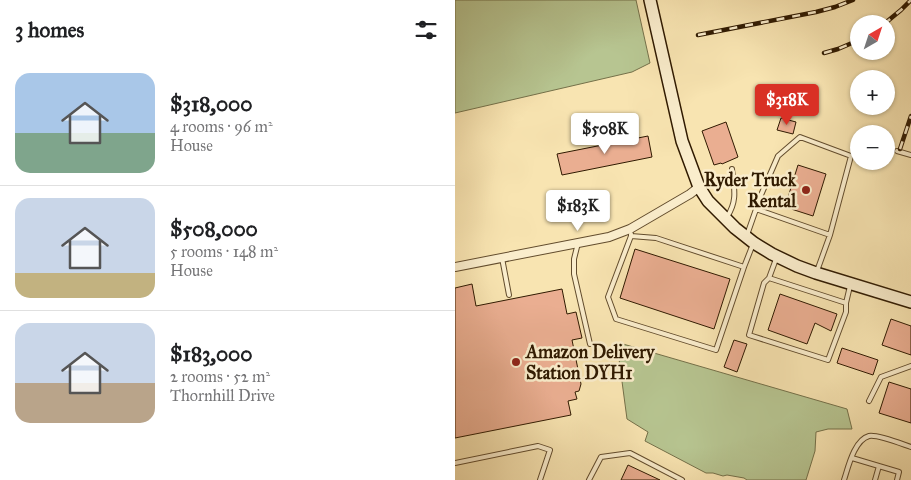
<!DOCTYPE html>
<meta charset="utf-8">
<style>
body{margin:0;font-family:"IM FELL Great Primer",serif;background:#f2f2f2;color:#202124;height:100vh;display:flex;flex-direction:column;font-size:19px;white-space:nowrap}
*{box-sizing:border-box;margin:0}
p{font-size:16px;color:#757577}
.icon{flex:none;width:28px;height:28px;fill:none;stroke:currentColor;stroke-width:2;stroke-linecap:round;stroke-linejoin:round}
.map{position:relative;flex:1;overflow:hidden}
.side{display:flex;flex-direction:column;background:#fff;width:455px}
.side>*{flex:none}
.needle{width:32px;rotate:39deg}
.buttons{position:absolute;left:395px;top:15px;display:grid;gap:10px}
.buttons a{display:grid;place-items:center;width:45px;height:45px;border-radius:50%;background:#fff;box-shadow:0 1px 4px #0004;font-size:25px}
.price{position:absolute;translate:-50% -42px;padding:0 11px;border-radius:5px;background:#fff;color:#222;font-size:16px;line-height:32px;filter:drop-shadow(0 1px 2px #0008)}
.price::after{content:'';position:absolute;left:50%;top:30px;width:15px;height:11px;margin-left:-8px;background:inherit;clip-path:polygon(0 0,100% 0,50% 100%)}
.price.active{background:#d93025;color:#fff}
ul{padding:0;list-style:none}
li{display:flex;align-items:center;gap:15px;height:125px;padding:0 15px}
li+li{border-top:1px solid #e0e0e0}
li span{display:grid;place-items:center;flex:none;width:140px;height:100px;border-radius:15px;color:#555}
li>.icon{margin-inline-start:auto}
span .icon{width:60px;height:60px;fill:#fffc;stroke-width:1}
li b{font-size:21px}
h2{display:flex;justify-content:space-between;align-items:center;height:60px;padding:0 15px;font-size:21px}
main{display:flex;flex:1;min-height:0}
.map>svg:first-child{display:block}
</style>
<main>
<section class="side">
<h2>3 homes<svg class="icon" aria-label="filters" viewBox="0 0 24 24"><path d="M4 7h16M4 17h16"/><circle cx="9" cy="7" r="2"/><circle cx="15" cy="17" r="2"/></svg></h2>
<ul>
<li><span style="background:linear-gradient(#a9c7e8 60%,#7fa58c 0)"><svg class="icon" aria-label="home" viewBox="0 0 24 24"><path d="M3 11l9-7 9 7M6 9v11h12V9"/></svg></span><div><b>$318,000</b><p>4 rooms · 96 m²</p><p>House</p></div></li>
<li><span style="background:linear-gradient(#c9d6e8 75%,#c2b280 0)"><svg class="icon" aria-label="home" viewBox="0 0 24 24"><path d="M3 11l9-7 9 7M6 9v11h12V9"/></svg></span><div><b>$508,000</b><p>5 rooms · 148 m²</p><p>House</p></div></li>
<li><span style="background:linear-gradient(#c9d6e8 60%,#b9a48a 0)"><svg class="icon" aria-label="home" viewBox="0 0 24 24"><path d="M3 11l9-7 9 7M6 9v11h12V9"/></svg></span><div><b>$183,000</b><p>2 rooms · 52 m²</p><p>Thornhill Drive</p></div></li>
</ul>
</section>
<div class="map">
<svg width="456" height="480" viewBox="0 0 456 480">
<rect width="100%" height="100%" fill="#f8e4b1"/>
<filter id="stains"><feTurbulence type="fractalNoise" baseFrequency=".004" numOctaves="4"/><feColorMatrix values="0 0 0 0 .2 0 0 0 0 .09 0 0 0 0 .02 0 0 0 .5 -.17"/></filter>
<radialGradient id="worn" r=".72"><stop offset=".6" stop-color="#630" stop-opacity="0"/><stop offset="1" stop-color="#630" stop-opacity=".3"/></radialGradient>
<!-- green -->
<path fill="#b7c591" stroke="#747049" d="M0,0H181L195,63L177,72L0,113Z
M162,344H168L392,409L397,429H373L361,432L360,451L351,480H292L289,478L272,475L268,476L258,473H251L190,441L193,432L172,419Z"/>
<!-- building -->
<path fill="#eaae91" stroke="#301a01" d="M326,118L341,122L338,134L322,130Z
M271,122L283,157L267,164L266,163L259,165L247,131Z
M193,136L197,157L107,175L102,154Z
M343,165L371,174L358,216L330,207Z
M180,249L275,279L259,329L165,298Z
M17,284L21,306L107,289L112,314L121,312L127,338L117,340L126,384L124,391L120,392L122,399L113,401L116,415L0,438V288Z
M325,294L382,314L376,331L360,323L352,344L313,330Z
M436,319L456,326V355L427,345Z
M279,340L292,344L282,372L269,367Z
M387,348L423,360L418,375L382,363Z
M434,382L456,389V423L424,413Z
M173,465L205,480H166Z"/>
<g fill="none" stroke-linecap="round" stroke-linejoin="round">
<defs>
<path id="lane" d="M442,151L456,155
M301,209L375,235
M272,217C283,200 279,188 277,169
M176,234V236L201,238L289,267L298,244
M292,235L306,195L323,156L345,137L396,156L375,235L362,271
M176,236L153,297L161,319L261,350L289,267
M123,243L119,259V274L135,344
M47,258L54,295
M321,259L314,278L391,303L395,286
M314,278L309,283L294,335L373,360L391,312V303
M414,401L426,377L456,366
M397,458L444,472L442,480
M0,463L83,446L95,450L85,480
M134,480L146,457L175,453L227,480
M389,480C393,468 399,440 414,436C422,434 447,444 456,447
M420,480L424,466"/>
<path id="street" d="M0,267L154,237L175,229L235,194L244,187"/>
<path id="secondary" d="M195,0L227,141L244,187L253,201L280,228L299,243L317,254L342,266L361,273L456,302"/>
</defs>
<!-- lane casing -->
<use href="#lane" stroke="#624c2d" stroke-width="6"/>
<!-- street casing -->
<use href="#street" stroke="#624c2d" stroke-width="10"/>
<!-- secondary casing -->
<use href="#secondary" stroke="#301a01" stroke-width="14"/>
<!-- lane -->
<use href="#lane" stroke="#faedcc" stroke-width="4"/>
<!-- street -->
<use href="#street" stroke="#faedcc" stroke-width="8"/>
<!-- secondary -->
<use href="#secondary" stroke="#faedcc" stroke-width="11"/>
<defs>
<path id="rail" d="M429,24L446,10L456,0
M243,35L361,12L380,7L398,0
M369,53L383,49L404,40
M445,149L456,116"/>
</defs>
<!-- rail casing -->
<use href="#rail" stroke="#301a01" stroke-width="4.5"/>
<!-- rail -->
<use href="#rail" stroke="#faedcc" stroke-width="2.5" stroke-dasharray="8" stroke-linecap="butt"/>
</g>
<!-- markers -->
<g fill="#8f2418" stroke="#faedcc" stroke-width="2">
<circle cx="351" cy="190" r="5"/>
<circle cx="61" cy="362" r="5"/>
</g>
<g text-anchor="middle" stroke-width="5" stroke-linejoin="round" paint-order="stroke">
<!-- poi labels -->
<g font-size="18" font-weight="bold" fill="#301a01" stroke="#faedcc" text-anchor="end">
<text x="341" y="186">Ryder Truck<tspan x="341" dy="21">Rental</tspan></text>
<text x="71" y="358" text-anchor="start">Amazon Delivery<tspan x="71" dy="21">Station DYH1</tspan></text>
</g>
</g>
<rect width="100%" height="100%" filter="url(#stains)"/>
<rect width="100%" height="100%" fill="url(#worn)"/>
</svg>
<div class="buttons">
<a><svg class="needle" viewBox="-14 -14 28 28"><path d="M0-13l5 13h-10z" fill="#e53935"/><path d="M0 13l5-13h-10z" fill="#757577"/></svg></a>
<a>+</a>
<a>−</a>
</div>
<b class="price active" style="left:332px;top:126px">$318K</b>
<b class="price" style="left:150px;top:155px">$508K</b>
<b class="price" style="left:123px;top:232px">$183K</b>
</div>
</main>
